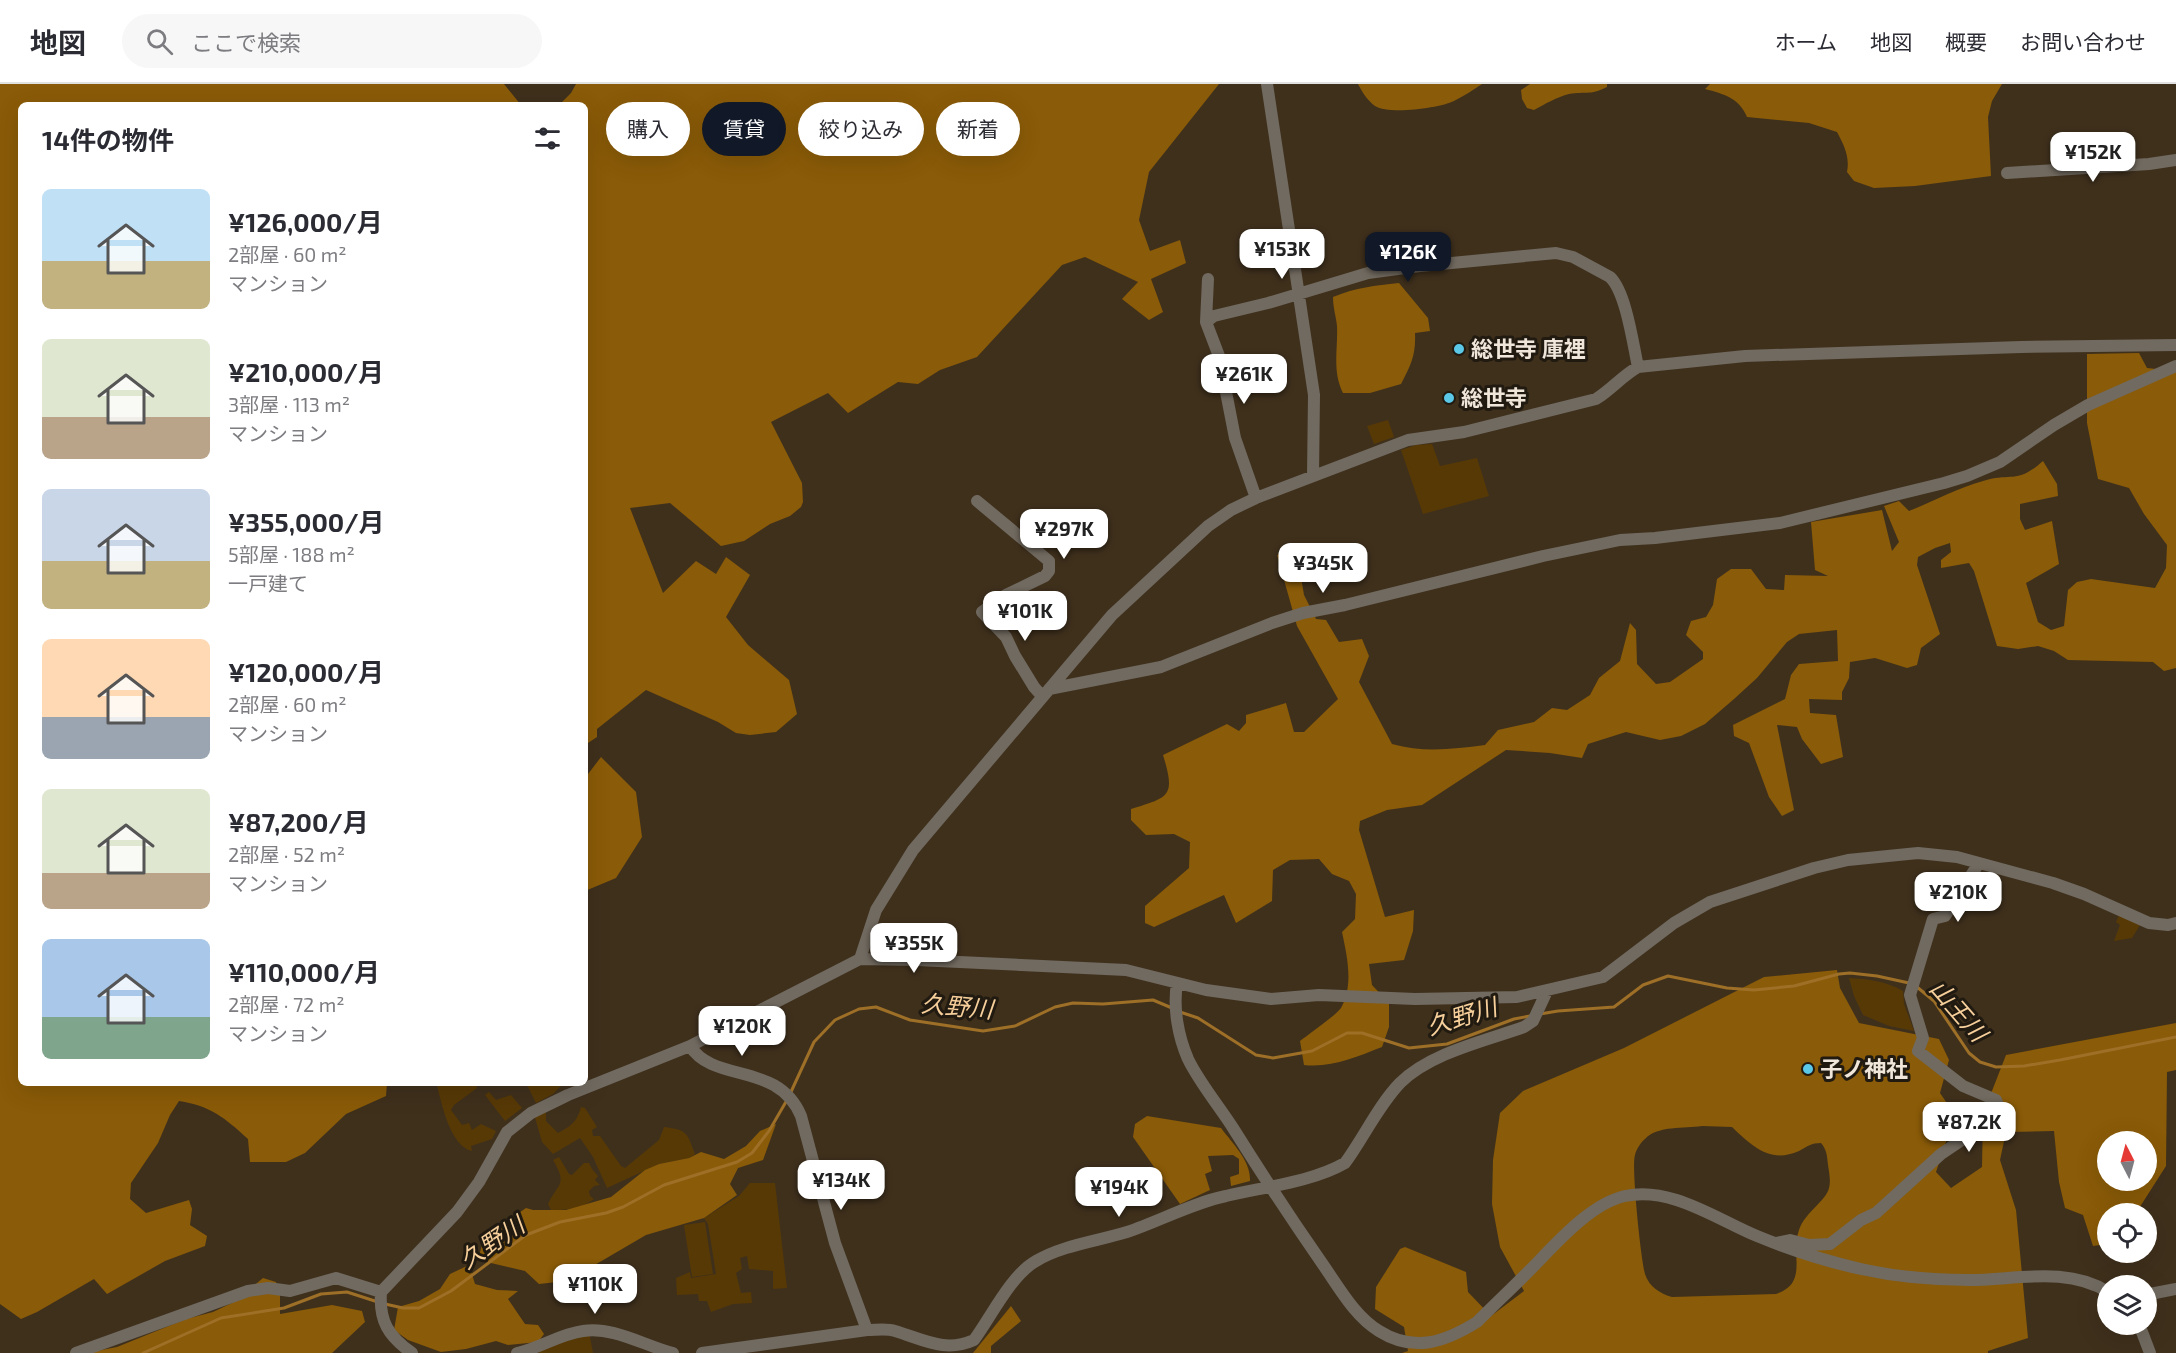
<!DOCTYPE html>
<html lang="ja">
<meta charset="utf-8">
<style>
body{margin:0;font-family:"Exo 2","Noto Sans JP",sans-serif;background:#f7f7f7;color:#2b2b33;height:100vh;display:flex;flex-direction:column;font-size:22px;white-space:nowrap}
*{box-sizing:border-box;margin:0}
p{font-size:20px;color:#7c7c81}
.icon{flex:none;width:33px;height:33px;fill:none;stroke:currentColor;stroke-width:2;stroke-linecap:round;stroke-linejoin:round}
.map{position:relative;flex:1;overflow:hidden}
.panel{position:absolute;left:18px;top:18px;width:570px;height:984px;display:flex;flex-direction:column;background:#fff;border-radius:9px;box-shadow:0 6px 24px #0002}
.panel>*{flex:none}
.banner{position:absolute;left:606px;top:18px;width:570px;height:54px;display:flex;gap:12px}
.needle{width:39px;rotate:354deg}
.fabs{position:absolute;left:2097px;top:1047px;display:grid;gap:12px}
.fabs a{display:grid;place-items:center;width:60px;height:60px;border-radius:50%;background:#fff;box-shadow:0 6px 24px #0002;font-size:30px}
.price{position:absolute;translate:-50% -51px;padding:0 14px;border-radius:12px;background:#fff;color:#222;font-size:20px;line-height:39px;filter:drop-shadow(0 2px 3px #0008)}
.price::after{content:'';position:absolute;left:50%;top:36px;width:18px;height:14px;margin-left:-9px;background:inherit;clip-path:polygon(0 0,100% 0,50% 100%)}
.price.active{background:#111827;color:#fff}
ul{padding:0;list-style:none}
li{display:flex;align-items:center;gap:18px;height:150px;padding:0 24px}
li span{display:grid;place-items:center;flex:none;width:168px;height:120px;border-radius:9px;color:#555}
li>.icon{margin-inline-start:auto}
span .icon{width:72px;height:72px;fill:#fffc;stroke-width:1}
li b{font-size:26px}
h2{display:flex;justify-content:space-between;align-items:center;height:72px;padding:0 24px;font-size:26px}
.tag{padding:0 21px;border-radius:27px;background:#fff;box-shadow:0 6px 24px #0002;font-size:21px;line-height:54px}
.tag.active{background:#111827;color:#fff}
header{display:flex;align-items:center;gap:36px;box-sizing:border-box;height:84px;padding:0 30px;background:#fff;border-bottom:2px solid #e1e1e2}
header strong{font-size:28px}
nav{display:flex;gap:33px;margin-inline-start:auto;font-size:21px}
.search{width:420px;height:54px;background:#f7f7f7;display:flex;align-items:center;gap:15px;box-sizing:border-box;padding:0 21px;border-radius:33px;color:#7c7c81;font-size:22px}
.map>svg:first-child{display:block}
</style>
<header>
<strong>地図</strong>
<div class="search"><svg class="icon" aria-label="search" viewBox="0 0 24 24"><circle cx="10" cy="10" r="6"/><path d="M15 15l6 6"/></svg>ここで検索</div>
<nav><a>ホーム</a><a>地図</a><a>概要</a><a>お問い合わせ</a></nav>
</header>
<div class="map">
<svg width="2176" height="1269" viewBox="0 0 2176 1269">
<rect width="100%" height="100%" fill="#3f301c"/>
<!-- green -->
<path fill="#573906" d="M1388,336L1394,353L1374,360L1367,342Z
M1432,360L1440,382L1477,374L1489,412L1423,430L1401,366L1416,361Z
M2119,831L2140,841L2132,854L2114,857L2120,841L2116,838Z
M1849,894C1868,895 1886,897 1903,907L1904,920L1914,947L1889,942L1863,931L1854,912Z
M441,999H475L477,1004L454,1021L451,1026L462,1041L469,1039L472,1046L481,1040L496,1047L492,1055L471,1062L472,1067C450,1062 442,1020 437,1002Z
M526,999H564L553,1010L536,1019Z
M489,1008L496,1016L511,1011L522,1024L505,1037L485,1011Z
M581,1023L585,1024L597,1043L592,1046L593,1052H600L621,1082L625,1084L659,1056L664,1043C688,1046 687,1049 695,1070L689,1074L659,1080L607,1104L593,1073L580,1054L553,1070L542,1058L534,1030L546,1028V1037L558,1049C571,1042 577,1038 581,1023Z
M559,1073L569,1090L572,1091L584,1079H589L592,1085L598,1092L595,1096L600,1101L594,1102L589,1107L590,1112L594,1115C582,1125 566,1126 551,1126L548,1120C558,1099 568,1101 553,1076Z
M750,1099H775L787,1204L773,1205V1187L749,1185L747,1172L740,1174L742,1185L736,1189L741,1209L751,1208L752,1219L733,1220L711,1228L707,1217H699L698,1210L677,1211L676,1194L690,1188L691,1194L716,1190L708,1140L704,1134L739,1112Z
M705,1138L713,1190L692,1193L684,1141Z
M589,1248L593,1269H539L538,1265Z"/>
<!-- forest -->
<path fill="#8a5b08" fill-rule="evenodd" d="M0,0H504L521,21H21V999H387L386,1012L346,1030L305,1069L286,1078H250L248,1055C225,1034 211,1022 179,1017L170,1031L158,1059L131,1099L130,1115L146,1129L189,1116L192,1125L190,1141L207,1152L205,1162L165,1177L107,1210L94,1195L37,1228L21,1235L0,1220Z
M576,0H1219L1149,88L1139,136L1150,167L1180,156L1186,179L1151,195L1163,228L1149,236L1122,215L1138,198L1085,173L1062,181L977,273L940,286L918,300L898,298L848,329L828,309L771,338L802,399L803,418L801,423L790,432L770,440L744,457L721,462L670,419L630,424L663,509L696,477L716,490L726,473L750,491L726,533L748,561L789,596L797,630L776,648L750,651L736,649L718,638L646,606L597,645V653L585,661V21H559L571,9Z
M1358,0H1482C1473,6 1464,12 1454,17C1440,24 1389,31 1375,22C1368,17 1362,8 1358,0Z
M1530,0H1607V3C1589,12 1586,7 1569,10C1557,13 1545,20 1534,26L1527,24L1522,15L1521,6Z
M1710,0H2002L1992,17L1988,33L1991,92L1915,102L1874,104L1854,97L1847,88C1850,73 1844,61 1837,48L1809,39L1747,33C1739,14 1724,10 1705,5Z
M1399,199L1428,234L1430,247L1415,249C1416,271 1411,281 1401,300L1370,309H1343C1332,287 1338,266 1337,242C1336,232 1333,224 1333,213C1357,203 1374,202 1399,199Z
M2139,269L2147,284L2176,287V584L2164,587L2153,578L2068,576L2054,567L2038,562L2018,565L1997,562L1974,487L1969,479L1941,484V476L1951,468L1950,459L1935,464L1918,473L1917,481L1940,550L1921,564L1917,581L1907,584L1875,574L1850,578L1849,594L1842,608V616L1809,615L1810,629L1836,631L1843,673L1821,680L1802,655L1797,643L1777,641L1794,726L1782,732L1769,713L1749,659L1734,652L1733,641L1785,615L1791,591L1799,580L1838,577L1837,546L1799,550L1787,558L1757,594L1734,615L1705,640L1681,652L1660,656L1626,648L1588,660L1582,674L1550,669L1506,666L1422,721L1387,726L1360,737L1359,746L1385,833L1414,826L1413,847L1404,876L1369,880L1372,901L1389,919V943L1382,963C1356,973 1332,984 1304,981L1300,957C1309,950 1335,932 1341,924C1354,901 1347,872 1342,848L1355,835L1356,810L1349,797L1332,790L1319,775L1290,776L1273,786L1272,817L1236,839L1224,811L1154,843L1145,839V822L1189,784L1190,758L1174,750L1146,751L1131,736V725C1169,713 1176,713 1163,671L1227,640L1239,647L1246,639V631L1286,619L1294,648H1304L1338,615L1297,542L1277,471L1293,468L1298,475L1304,511L1316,535L1326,536L1339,558L1362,555L1369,572L1359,598L1392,660C1424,669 1453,665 1485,661L1498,646L1534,638L1552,624L1567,626L1590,611L1599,594L1620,577L1630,539L1636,546L1637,580L1656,600L1670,598L1703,575V568L1686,551L1691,537L1706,533L1713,521L1717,495L1731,485H1751L1766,505L1784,506L1785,491L1828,492L1815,486L1811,438L1882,426L1892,467L1899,458L1884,422L1899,417L1909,427C1934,417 1958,404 1983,397C2011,388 2016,401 2043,377L2057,400L2058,412L2020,420V435L2025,446L2052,437L2059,480L2026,499L2038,538L2051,546L2064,542L2068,506L2077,498L2091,495L2155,504L2166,484L2167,461L2144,430L2129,404L2098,395L2087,339V270Z
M601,673L636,708L642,753L616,794L585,807V694Z
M1837,886L1840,904L1859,939L1939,955L1949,976L1940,1009L1955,1031L1936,1088L1951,1104L1982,1083L1983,1030L2006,971L2176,939V986L2167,988L2166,1082L2136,1129L2108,1130L2107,1160L2093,1162L2083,1131L2065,1124L2059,1098L2054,1047L2006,1048L2000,1076L2016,1126L2028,1254L1988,1267V1269H1402L1408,1267L1404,1243L1375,1225L1376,1203L1400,1165L1405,1163L1466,1188L1468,1208L1491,1232L1524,1207L1500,1163L1492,1120L1493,1076L1500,1029L1523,1007L1624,964L1764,893ZM1702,1042L1732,1043C1752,1062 1770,1080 1799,1067C1808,1062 1811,1059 1821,1059C1827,1066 1827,1072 1828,1081C1829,1088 1831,1097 1829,1104C1826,1117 1805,1128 1799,1146C1790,1171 1809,1199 1776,1210L1672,1213C1661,1210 1649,1203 1645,1190C1641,1176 1631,1082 1635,1071C1636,1066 1641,1058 1645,1055C1658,1041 1684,1045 1702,1042ZM2108,1058H2146V1096H2108Z
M1147,1032L1221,1044C1233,1060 1251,1077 1250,1097L1231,1102L1230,1093L1239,1090V1075L1233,1071L1208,1072L1212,1087L1205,1090L1210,1106L1180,1120L1133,1053L1135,1040Z
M776,1040L763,1076L738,1084L730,1100L737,1111L704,1134L646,1151L593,1182L576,1189L566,1197L539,1200L525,1187L478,1176L484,1153L526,1124L533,1126H566L611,1113L645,1086L659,1080L689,1074L701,1068L724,1075L746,1062L760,1047Z
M469,1181L475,1200L497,1206L518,1207L508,1215L525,1240L538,1241L544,1250L538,1258L508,1261L496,1257L466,1265L441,1268L408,1256L394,1246L398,1223L419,1217L440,1205L450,1190Z
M263,1194L276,1198L280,1211V1230L332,1221L362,1227L365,1238L332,1269H86L117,1263L186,1235L213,1228L234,1218Z
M1011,1222L1021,1237L991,1262V1269H973Z"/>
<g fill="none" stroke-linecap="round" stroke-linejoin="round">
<!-- stream -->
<path stroke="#9e6f27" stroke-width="3" d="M1917,903L1934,917L1969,969L1980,978L1996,983L2024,982L2060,976L2176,953
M1180,928L1198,934L1256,971L1273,974L1312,967L1347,949H1362L1409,964L1447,960L1514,935L1530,932
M1540,930L1558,927L1614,923L1643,901L1668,892L1727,904L1754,906L1794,902L1839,890L1850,889L1877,892L1909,899
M790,1010L814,958L835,936L859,925L876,923L910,936L983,947L1015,942L1055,923L1073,919L1103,920L1153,916L1172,924
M385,1220L403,1224H419L451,1207L526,1151L560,1138L606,1129L623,1123L664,1101L737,1078L752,1069L769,1047L787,1016
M143,1269L221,1234L284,1224L321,1210L347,1208L378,1218"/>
<!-- minor -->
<path stroke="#716a60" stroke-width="12" d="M1267,0L1314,311L1313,391
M2007,89L2149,80L2176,76
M1208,195L1206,238L1219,272L1235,354L1256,414
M1206,238L1214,232L1268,219L1368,189L1420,182L1556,169L1573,173L1610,193C1626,208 1633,260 1638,283
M977,417L1049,477V487L1045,492L1006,511L982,528L1006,553L1015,572L1034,603L1042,612
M1049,605L1161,583L1272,539L1303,529L1345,521L1543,472L1620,456L1655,454L1780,439L1944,399L1967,392L2000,378L2054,341L2088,321L2176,282
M860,875L876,826L913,766L1112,531L1208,442L1231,426L1256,414L1408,356L1464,348L1596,315C1612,305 1622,292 1638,283L1745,272L2021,263L2176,261
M1177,899C1173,924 1178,952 1188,975C1199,998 1219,1022 1233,1044C1263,1092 1294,1139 1326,1185C1341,1207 1356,1233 1379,1247C1414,1269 1445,1258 1477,1238C1494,1221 1512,1204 1529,1187C1554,1162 1589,1120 1625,1112C1671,1102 1716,1135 1757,1152C1791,1166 1825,1177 1861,1185C1897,1193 1933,1196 1969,1196C2015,1196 2067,1182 2108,1208
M690,962C714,1000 778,977 801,1032L835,1159L867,1246
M1776,1159L1790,1156L1809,1161L1830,1160L1861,1136L1876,1129L1941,1070L1993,1035C1997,1029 2000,1023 1996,1016L1963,1002L1918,967L1923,954L1910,911L1933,835L1945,832L1979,779
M2146,1213L2150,1210L2176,1205
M2139,1240L2150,1269
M76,1269L248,1207L268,1204L290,1207L336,1194L381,1208
M412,1269C388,1252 379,1237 381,1208L457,1128L479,1098L507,1048L531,1029L568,1011L690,962L860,875L917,876L1126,886L1206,906L1271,915L1319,911L1415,915L1517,913L1603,893L1674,839L1710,818L1814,784L1848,776L1918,769L1957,773L2053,799L2084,810L2149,839L2168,841L2176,839
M517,1269C540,1264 560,1250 583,1247C613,1242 645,1262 673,1269
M702,1269L867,1246C876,1246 887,1244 895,1247C925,1256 945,1269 974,1256C991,1233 1011,1191 1036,1177C1063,1161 1098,1157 1127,1148C1160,1137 1192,1119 1226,1112C1264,1103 1312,1098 1345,1079C1364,1053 1378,1022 1400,999C1430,969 1485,957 1524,943L1533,937L1547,907"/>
</g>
<!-- markers -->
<g fill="#5ac8e6" stroke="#211a11" stroke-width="2">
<circle cx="1459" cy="265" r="6"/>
<circle cx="1449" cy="314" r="6"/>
<circle cx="1808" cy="985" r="6"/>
</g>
<g text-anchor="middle" stroke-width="6" stroke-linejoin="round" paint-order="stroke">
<!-- poi labels -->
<g font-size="22" font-weight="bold" fill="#f0e6da" stroke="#211a11" text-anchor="start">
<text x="1471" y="273">総世寺 庫裡</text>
<text x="1461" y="322">総世寺</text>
<text x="1820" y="993">子ノ神社</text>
</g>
<!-- water labels -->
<g font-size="24" font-style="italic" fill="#f6cf9a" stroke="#211a11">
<text transform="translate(957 923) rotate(5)" y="8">久野川</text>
<text transform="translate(1958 927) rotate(49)" y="8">山王川</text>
<text transform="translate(1462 933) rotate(-17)" y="8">久野川</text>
<text transform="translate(492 1159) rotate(-34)" y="8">久野川</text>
</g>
</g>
</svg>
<div class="fabs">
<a><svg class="needle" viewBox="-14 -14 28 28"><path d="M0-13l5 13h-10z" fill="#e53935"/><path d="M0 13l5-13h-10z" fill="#7c7c81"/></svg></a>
<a><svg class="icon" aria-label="locate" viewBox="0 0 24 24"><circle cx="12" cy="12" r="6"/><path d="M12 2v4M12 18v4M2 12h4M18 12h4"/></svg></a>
<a><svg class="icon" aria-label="layers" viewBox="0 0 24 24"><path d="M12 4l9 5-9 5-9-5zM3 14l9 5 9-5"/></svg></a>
</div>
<b class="price" style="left:2093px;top:99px">¥152K</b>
<b class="price" style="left:1282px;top:196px">¥153K</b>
<b class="price active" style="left:1408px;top:199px">¥126K</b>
<b class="price" style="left:1244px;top:321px">¥261K</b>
<b class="price" style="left:1064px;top:476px">¥297K</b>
<b class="price" style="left:1323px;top:510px">¥345K</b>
<b class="price" style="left:1025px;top:558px">¥101K</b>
<b class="price" style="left:1958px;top:839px">¥210K</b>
<b class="price" style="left:914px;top:890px">¥355K</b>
<b class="price" style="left:742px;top:973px">¥120K</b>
<b class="price" style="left:1969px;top:1069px">¥87.2K</b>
<b class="price" style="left:841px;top:1127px">¥134K</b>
<b class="price" style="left:1119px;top:1134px">¥194K</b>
<b class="price" style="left:595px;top:1231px">¥110K</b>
<div class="banner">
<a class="tag">購入</a>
<a class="tag active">賃貸</a>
<a class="tag">絞り込み</a>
<a class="tag">新着</a>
</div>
<section class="panel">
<h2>14件の物件<svg class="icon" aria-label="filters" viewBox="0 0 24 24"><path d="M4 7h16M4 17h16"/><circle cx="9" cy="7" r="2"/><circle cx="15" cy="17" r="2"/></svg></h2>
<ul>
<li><span style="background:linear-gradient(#bfe0f5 60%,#c2b280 0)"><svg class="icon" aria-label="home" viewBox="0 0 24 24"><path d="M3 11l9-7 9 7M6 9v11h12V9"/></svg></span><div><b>¥126,000/月</b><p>2部屋 · 60 m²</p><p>マンション</p></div></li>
<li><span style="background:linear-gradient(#dfe7d0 65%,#b9a48a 0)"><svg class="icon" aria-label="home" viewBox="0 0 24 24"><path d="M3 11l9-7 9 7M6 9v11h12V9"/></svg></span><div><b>¥210,000/月</b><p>3部屋 · 113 m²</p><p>マンション</p></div></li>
<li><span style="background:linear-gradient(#c9d6e8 60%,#c2b280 0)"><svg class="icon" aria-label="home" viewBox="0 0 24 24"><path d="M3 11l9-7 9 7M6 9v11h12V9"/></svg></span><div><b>¥355,000/月</b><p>5部屋 · 188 m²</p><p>一戸建て</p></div></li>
<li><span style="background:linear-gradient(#ffd9b3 65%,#9aa5b1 0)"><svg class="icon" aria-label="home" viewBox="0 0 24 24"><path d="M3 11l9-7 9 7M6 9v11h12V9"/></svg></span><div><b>¥120,000/月</b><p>2部屋 · 60 m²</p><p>マンション</p></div></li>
<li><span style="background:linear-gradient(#dfe7d0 70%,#b9a48a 0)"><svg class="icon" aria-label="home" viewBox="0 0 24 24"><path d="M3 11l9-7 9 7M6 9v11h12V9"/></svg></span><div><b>¥87,200/月</b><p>2部屋 · 52 m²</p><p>マンション</p></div></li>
<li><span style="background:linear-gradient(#a9c7e8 65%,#7fa58c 0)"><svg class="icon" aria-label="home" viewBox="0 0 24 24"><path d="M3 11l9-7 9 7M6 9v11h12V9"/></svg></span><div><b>¥110,000/月</b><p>2部屋 · 72 m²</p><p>マンション</p></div></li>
</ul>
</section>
</div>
